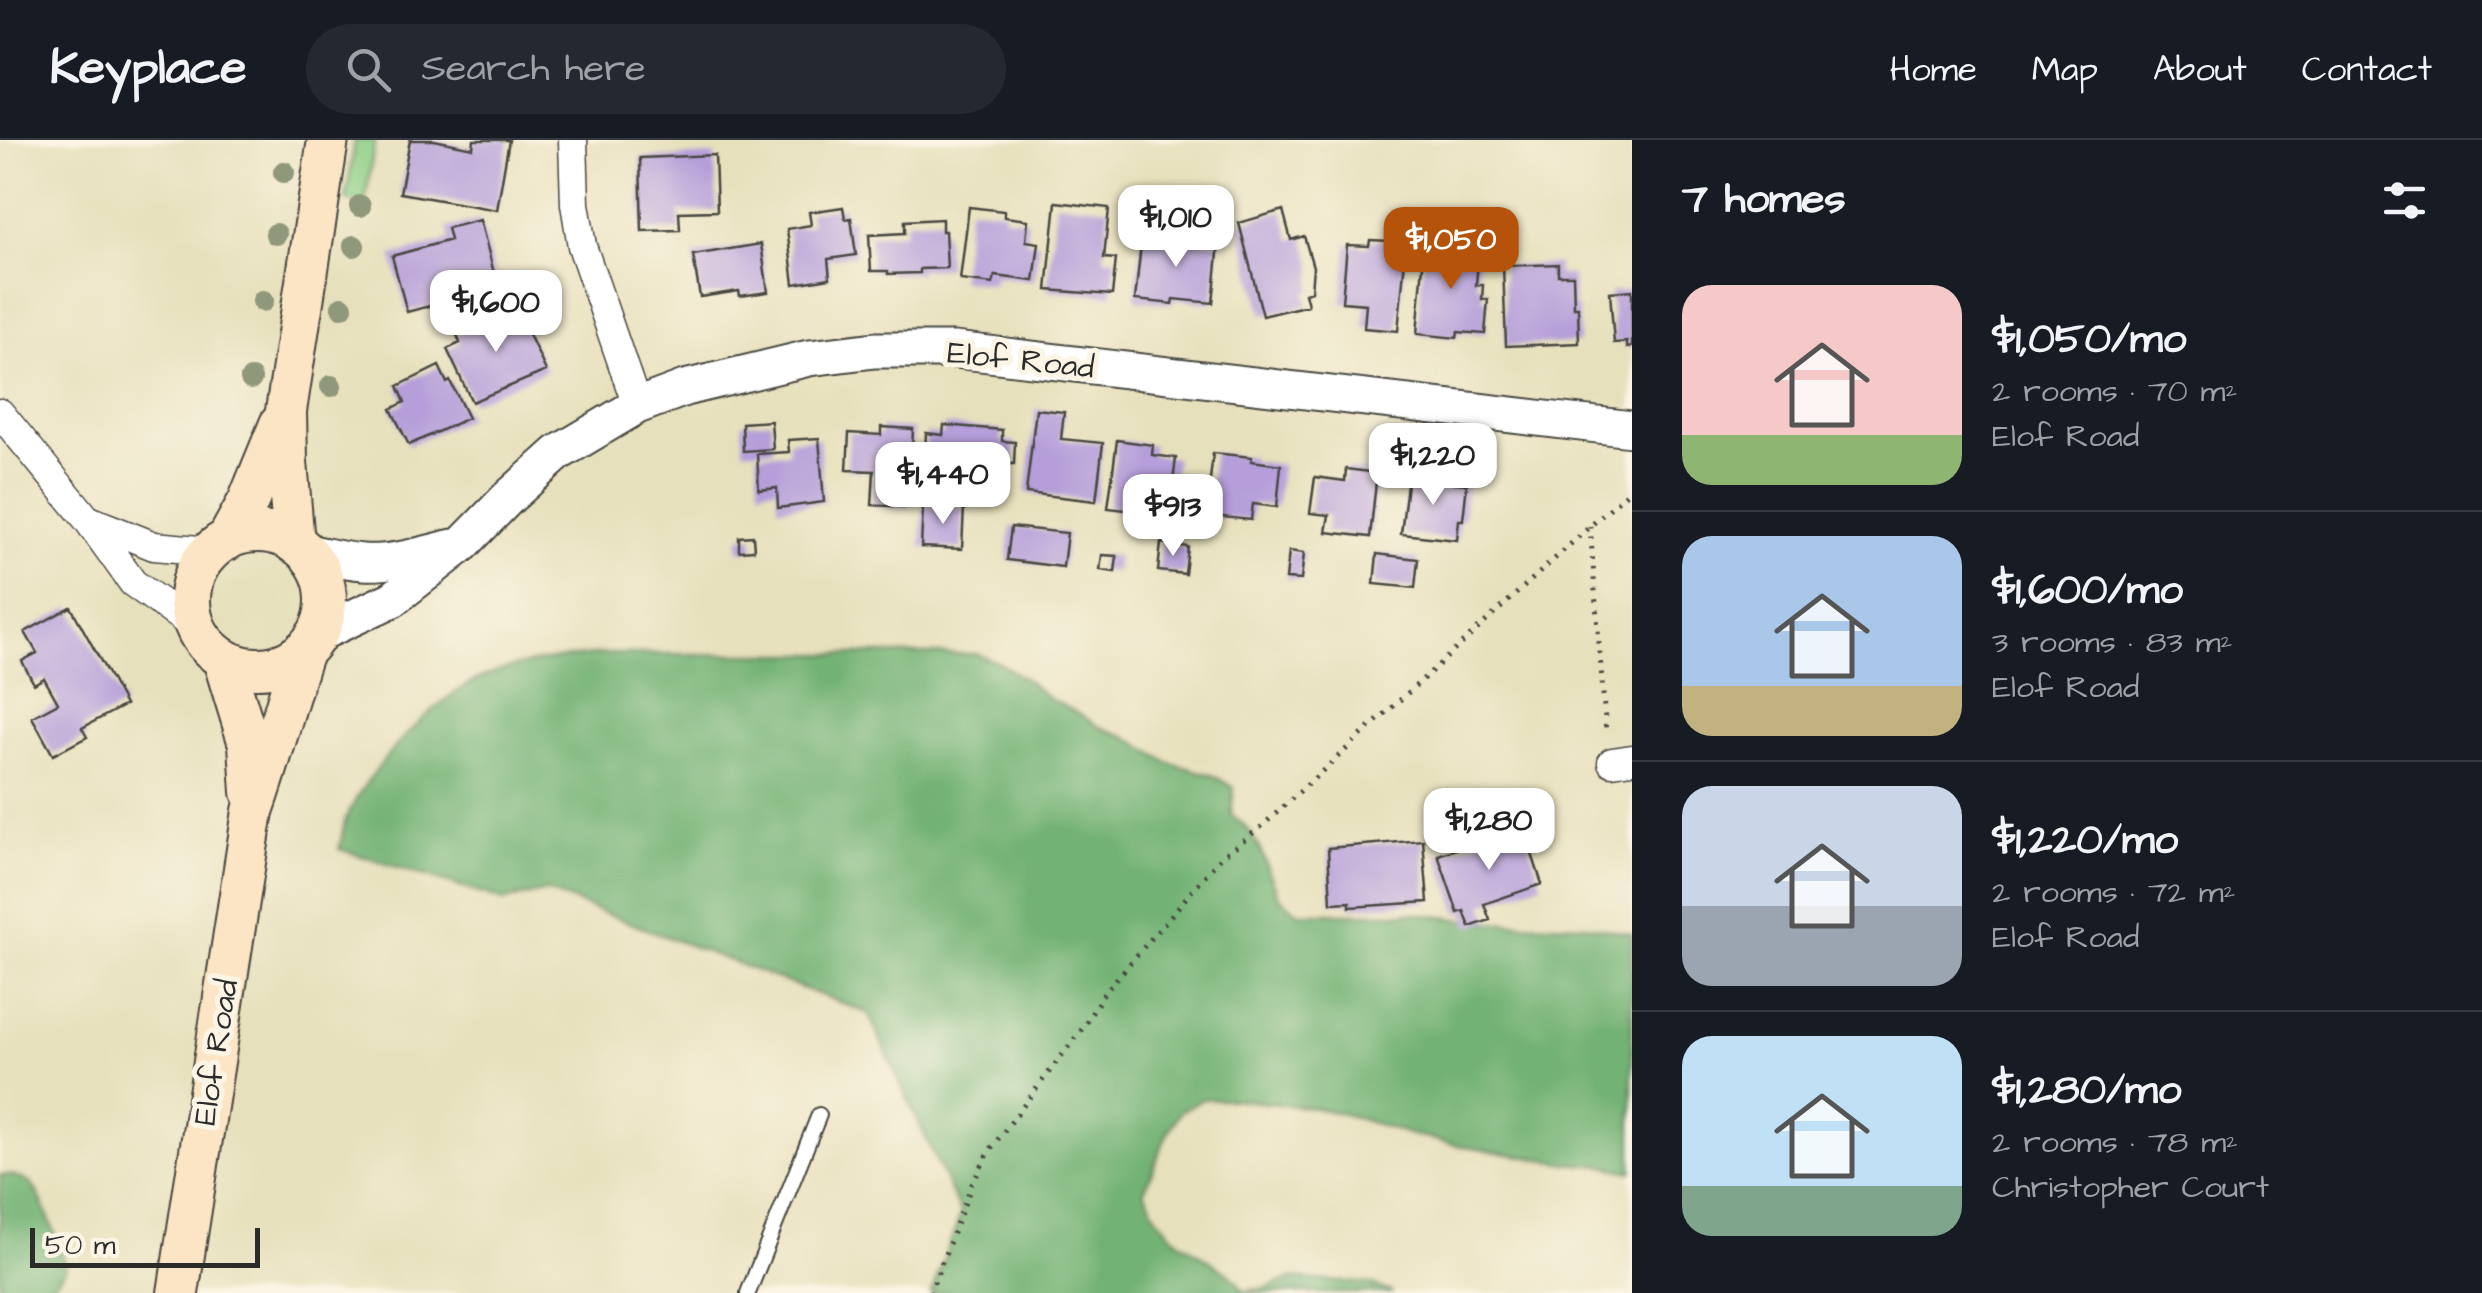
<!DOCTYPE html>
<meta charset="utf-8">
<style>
body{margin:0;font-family:"Architects Daughter",sans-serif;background:#242831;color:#f1f3f6;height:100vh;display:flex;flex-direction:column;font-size:38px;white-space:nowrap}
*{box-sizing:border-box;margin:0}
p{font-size:32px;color:#9ea1a6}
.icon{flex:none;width:55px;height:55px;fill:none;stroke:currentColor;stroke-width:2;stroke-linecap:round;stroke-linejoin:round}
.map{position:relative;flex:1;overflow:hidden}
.panel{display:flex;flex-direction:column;background:#171b24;width:850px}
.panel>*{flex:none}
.scale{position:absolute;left:30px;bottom:25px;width:230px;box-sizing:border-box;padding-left:10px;border:5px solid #2b2b2b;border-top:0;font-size:28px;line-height:35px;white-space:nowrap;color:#2b2b2b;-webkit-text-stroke:8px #fcf5e5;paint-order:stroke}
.price{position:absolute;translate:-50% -85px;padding:0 22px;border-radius:20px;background:#fff;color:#222;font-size:32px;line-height:65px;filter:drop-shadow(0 2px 5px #0008)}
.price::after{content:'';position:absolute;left:50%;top:60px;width:30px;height:22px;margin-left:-15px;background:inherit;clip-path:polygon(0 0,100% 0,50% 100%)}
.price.current{background:#b45309;color:#fff}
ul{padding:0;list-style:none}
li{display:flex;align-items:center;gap:30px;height:250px;padding:0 50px}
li+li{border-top:2px solid #363941}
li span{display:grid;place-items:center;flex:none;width:280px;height:200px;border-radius:30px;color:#555}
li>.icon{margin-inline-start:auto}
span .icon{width:120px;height:120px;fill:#fffc;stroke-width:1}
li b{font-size:42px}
h2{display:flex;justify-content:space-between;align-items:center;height:120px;padding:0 50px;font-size:42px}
header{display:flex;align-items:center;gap:60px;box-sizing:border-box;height:140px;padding:0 50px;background:#171b24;border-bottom:2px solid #363941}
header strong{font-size:48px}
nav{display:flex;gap:55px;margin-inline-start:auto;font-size:35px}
.search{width:700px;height:90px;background:#242831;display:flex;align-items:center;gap:25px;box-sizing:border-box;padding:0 35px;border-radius:55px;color:#9ea1a6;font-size:38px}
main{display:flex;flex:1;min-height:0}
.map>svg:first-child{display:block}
</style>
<header>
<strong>Keyplace</strong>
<div class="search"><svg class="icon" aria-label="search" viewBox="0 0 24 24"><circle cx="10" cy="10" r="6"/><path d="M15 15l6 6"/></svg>Search here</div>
<nav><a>Home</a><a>Map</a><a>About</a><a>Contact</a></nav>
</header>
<main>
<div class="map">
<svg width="1632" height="1153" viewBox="0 0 1632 1153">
<rect width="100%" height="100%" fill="#fcf5e5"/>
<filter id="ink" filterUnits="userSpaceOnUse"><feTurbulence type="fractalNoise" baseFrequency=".01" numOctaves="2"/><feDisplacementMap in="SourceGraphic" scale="20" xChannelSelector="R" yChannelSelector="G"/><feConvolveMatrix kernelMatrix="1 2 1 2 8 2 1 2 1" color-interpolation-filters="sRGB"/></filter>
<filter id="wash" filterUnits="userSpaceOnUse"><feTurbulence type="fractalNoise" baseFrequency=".0048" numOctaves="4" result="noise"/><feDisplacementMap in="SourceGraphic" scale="40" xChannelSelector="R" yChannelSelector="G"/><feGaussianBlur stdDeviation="2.25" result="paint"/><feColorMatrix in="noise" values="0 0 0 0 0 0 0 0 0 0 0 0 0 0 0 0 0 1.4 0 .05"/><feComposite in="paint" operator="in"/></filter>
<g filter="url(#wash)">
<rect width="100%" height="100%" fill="#e7e0bc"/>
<!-- green -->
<path fill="#8fd088" stroke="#5d7e5a" stroke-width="2.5" d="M355,0H375L365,63L346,60Z"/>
<!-- forest -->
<path fill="#73b274" stroke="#4f6e50" stroke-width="2.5" d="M603,514H977L1000,523L1025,539L1048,558L1080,574L1099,587L1125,596L1167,622L1212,635L1234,648L1231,674L1248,689L1260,709L1279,757L1299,773H1412L1479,782L1586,785L1632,794V1032L1602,1026L1563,1023L1466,1007L1409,994L1347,975L1315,968L1231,959H1202L1180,972L1167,994L1144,1051L1157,1077L1177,1099L1231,1135L1244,1151L1267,1148L1293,1138L1370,1144L1393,1153H931L961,1074L868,873L546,751L505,761L339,709C342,699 343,688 346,679C365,632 436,556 483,537C520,521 563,518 603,514Z
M0,1035C11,1035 22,1036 31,1044C42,1055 61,1110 66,1127L54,1144L15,1149L13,1153H0Z"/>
<g id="blocks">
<!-- building -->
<path fill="#b59ed9" d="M410,0H434L473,8L474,0H509L497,70L400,53Z
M715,15L717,71L679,72L680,90L642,91L640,18Z
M1056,62L1109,68L1104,118L1116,119L1112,155L1047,150Z
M843,67L845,79L851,78L856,115L828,119L830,138L794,144L787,89L811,85L809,72Z
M969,67L1004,71V77L1028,80L1026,101L1039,103L1034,141L995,136L993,144L960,140Z
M1283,70L1291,100L1304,96L1313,127L1311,151L1305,153L1308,165L1263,176L1239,83Z
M942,79V91H945L947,128L920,129V133L888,134V131H871L869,95L905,93V81Z
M480,80L498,148L407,172L392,116L450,100L447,88Z
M1142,95L1219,103L1213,163L1174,159L1173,164L1135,160Z
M1370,100L1390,101L1388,117L1405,119L1398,191L1364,188L1366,164L1342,162L1347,105L1369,106Z
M1425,102L1479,107L1476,145H1483L1482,159H1488L1485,194L1458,192L1457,198L1417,194Z
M761,104L768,152L740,156L739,151L700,157L693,115Z
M1558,124V135H1573L1574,167H1578L1579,203L1506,206L1503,126Z
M1632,150V207L1627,208V202L1614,203L1610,152Z
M515,164L546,231L472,262L447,209L460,203L457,195L481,184L480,181Z
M439,226L447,243L450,241L468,278L409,305L391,269L405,262L398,246Z
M1036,269L1064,272L1061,299L1103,303L1096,361L1026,353Z
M771,281L773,309L743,311L742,283Z
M944,285L1002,290V301L1015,302L1014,324H1000L998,355L941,353L942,335H924L926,293L943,295Z
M881,287L913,289L909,367L872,365L874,331L847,330L849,293L881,295Z
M819,298L824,362L778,368L777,348L759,350L757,314L789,312L788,300Z
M1117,300L1153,305L1152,315L1176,318L1169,375L1108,368Z
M1213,313L1252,317L1251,321L1281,325L1277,367L1253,364L1251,380L1212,376L1213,359L1208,358Z
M1346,329L1377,333L1370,397L1326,392L1329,375L1310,373L1315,337L1345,341Z
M1408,335L1433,338L1432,341L1467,344L1463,380H1459L1457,400L1401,394Z
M923,366L964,367L962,409L921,407Z
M1011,387L1067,393L1063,427L1007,420Z
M753,396L754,410L739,411V397Z
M1161,403L1188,407L1185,434L1158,431Z
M1289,411L1304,413L1301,440L1286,439Z
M1377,414L1418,419L1415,448L1374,444Z
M1102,415L1117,416L1115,432L1100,430Z
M71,467L125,565L82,588L87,597L53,615L32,577L58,563L44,538L34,544L22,521L37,513L25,492Z
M1523,687L1542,744L1484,764L1490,780L1470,787L1464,771L1458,773L1438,715Z
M1423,700L1428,762L1350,767V762L1331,763L1328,708Z"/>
</g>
</g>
<g filter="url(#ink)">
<use href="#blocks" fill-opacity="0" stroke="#474641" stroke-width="2.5"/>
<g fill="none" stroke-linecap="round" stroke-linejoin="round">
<defs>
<path id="service" d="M748,1153L819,975"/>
<path id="minor" d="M573,0L575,64L582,106L637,266
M0,273L87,379L133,443L196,488
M89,380L154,406L210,411
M1612,622L1632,619"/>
<path id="tertiary" d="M306,412C325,415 344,421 363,422C393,424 424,414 453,407
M318,494L393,459L463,404L508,358L558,313L637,266L685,248L809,218L875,210H954L1632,289"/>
<path id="secondary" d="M190 460a68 68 0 1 1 136 0a68 68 0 1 1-136 0Z
M227,400L248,362L280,284
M294,403L287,322L286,271L328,0
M223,519L249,604L252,652
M178,1153L253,671C272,618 285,564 303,511"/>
</defs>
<!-- service casing -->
<use href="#service" stroke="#474641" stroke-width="18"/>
<!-- minor casing -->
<use href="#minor" stroke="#474641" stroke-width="31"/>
<!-- tertiary casing -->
<use href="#tertiary" stroke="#474641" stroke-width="39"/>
<!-- secondary casing -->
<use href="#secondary" stroke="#474641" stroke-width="44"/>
<!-- path -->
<path stroke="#474641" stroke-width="5" stroke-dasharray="2.5 8" stroke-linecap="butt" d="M1590,386L1606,593
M930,1153L972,1044L992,1007L1085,885L1101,857L1221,717L1261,687L1632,348"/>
<!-- service -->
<use href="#service" stroke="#fff" stroke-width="14"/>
<!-- minor -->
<use href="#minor" stroke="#fff" stroke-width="28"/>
<!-- tertiary -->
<use href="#tertiary" stroke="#fff" stroke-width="35"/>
<!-- secondary -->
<use href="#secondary" stroke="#fce5c4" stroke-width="40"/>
</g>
<!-- trees -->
<g fill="#90987c">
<circle cx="284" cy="32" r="11"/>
<circle cx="360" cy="66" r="11"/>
<circle cx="276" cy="94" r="11"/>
<circle cx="354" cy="106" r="11"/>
<circle cx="263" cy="161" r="11"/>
<circle cx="342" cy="167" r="11"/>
<circle cx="251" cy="239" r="11"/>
<circle cx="331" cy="246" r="11"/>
</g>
</g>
<g text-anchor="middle" stroke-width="10" stroke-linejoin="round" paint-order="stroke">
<!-- street labels -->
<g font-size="32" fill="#2b2b2b" stroke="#fcf5e5">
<text transform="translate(1021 219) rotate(6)" y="11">Elof Road</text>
<text transform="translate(215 912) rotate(-81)" y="11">Elof Road</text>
</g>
</g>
</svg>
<div class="scale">50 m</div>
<b class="price" style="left:1176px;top:130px">$1,010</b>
<b class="price current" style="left:1451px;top:152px">$1,050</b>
<b class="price" style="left:496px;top:215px">$1,600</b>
<b class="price" style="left:1433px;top:368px">$1,220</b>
<b class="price" style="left:943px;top:387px">$1,440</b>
<b class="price" style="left:1173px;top:419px">$913</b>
<b class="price" style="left:1489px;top:733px">$1,280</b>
</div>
<section class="panel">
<h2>7 homes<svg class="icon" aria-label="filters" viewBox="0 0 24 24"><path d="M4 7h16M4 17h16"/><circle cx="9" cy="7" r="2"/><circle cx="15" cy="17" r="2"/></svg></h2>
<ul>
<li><span style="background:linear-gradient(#f6c9c9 75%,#8fb573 0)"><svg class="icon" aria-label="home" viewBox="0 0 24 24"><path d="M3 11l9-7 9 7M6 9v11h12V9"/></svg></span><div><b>$1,050/mo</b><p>2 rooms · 70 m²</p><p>Elof Road</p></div></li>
<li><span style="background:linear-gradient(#a9c7e8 75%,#c2b280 0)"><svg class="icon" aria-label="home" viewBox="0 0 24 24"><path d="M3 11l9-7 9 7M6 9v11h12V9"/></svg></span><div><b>$1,600/mo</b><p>3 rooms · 83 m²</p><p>Elof Road</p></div></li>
<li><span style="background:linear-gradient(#c9d6e8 60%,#9aa5b1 0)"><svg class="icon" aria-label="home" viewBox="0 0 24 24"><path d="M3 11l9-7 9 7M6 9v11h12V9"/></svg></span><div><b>$1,220/mo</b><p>2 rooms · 72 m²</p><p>Elof Road</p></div></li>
<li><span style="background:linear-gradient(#bfe0f5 75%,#7fa58c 0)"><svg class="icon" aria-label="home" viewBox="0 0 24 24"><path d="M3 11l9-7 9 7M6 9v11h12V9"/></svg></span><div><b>$1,280/mo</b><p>2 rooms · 78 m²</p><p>Christopher Court</p></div></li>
</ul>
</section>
</main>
